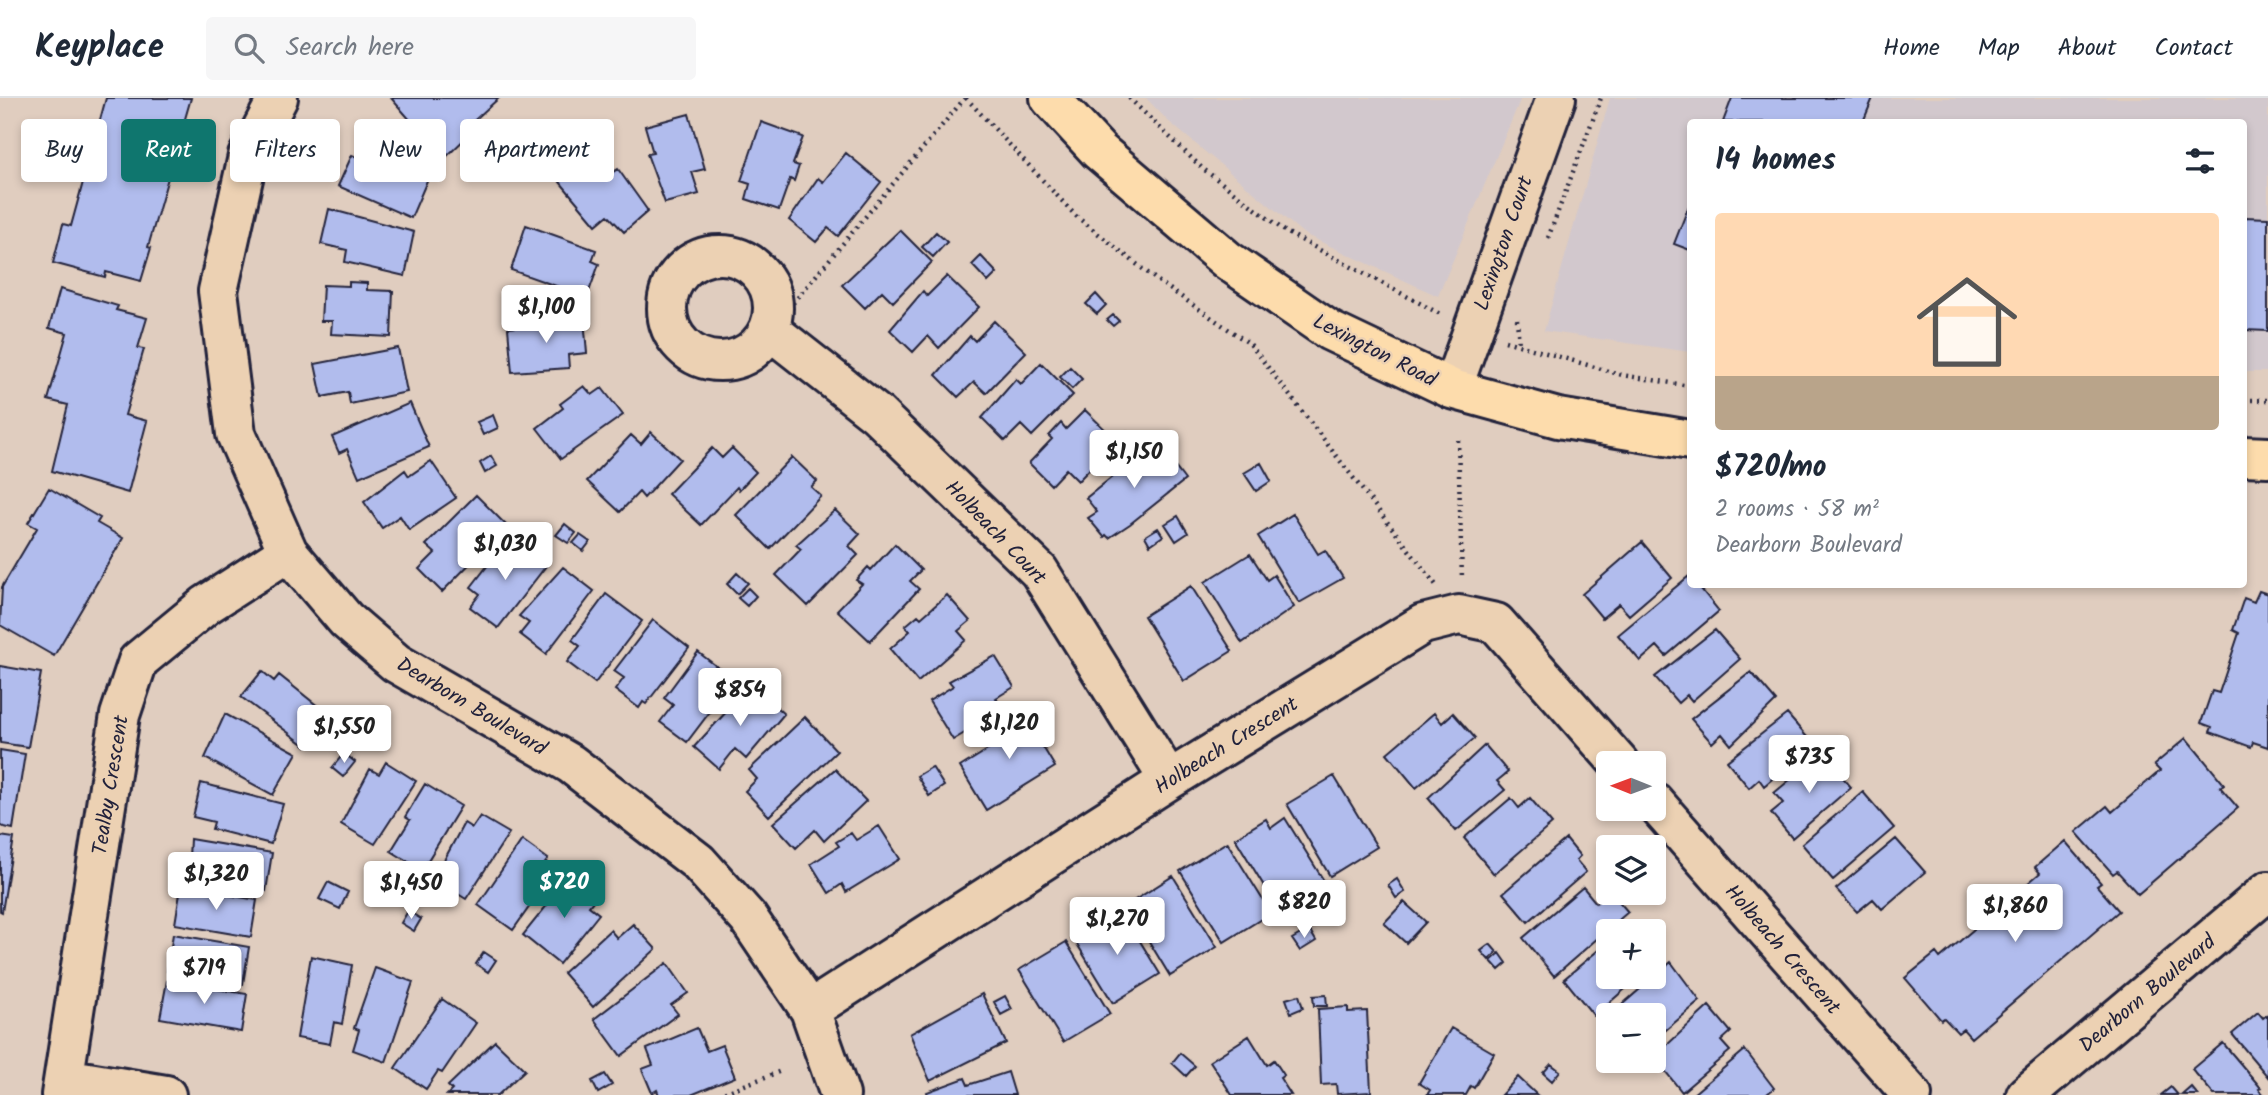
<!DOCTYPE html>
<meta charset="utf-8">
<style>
body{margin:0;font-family:Kalam,sans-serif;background:#f6f6f7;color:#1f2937;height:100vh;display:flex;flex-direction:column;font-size:26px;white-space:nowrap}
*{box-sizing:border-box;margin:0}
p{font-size:23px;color:#747a83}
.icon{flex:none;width:38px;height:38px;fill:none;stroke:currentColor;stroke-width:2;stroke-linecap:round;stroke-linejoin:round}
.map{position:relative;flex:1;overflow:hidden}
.side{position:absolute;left:1687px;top:21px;width:560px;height:469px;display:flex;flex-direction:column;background:#fff;border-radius:7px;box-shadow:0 4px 10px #0003}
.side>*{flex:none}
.hud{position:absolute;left:21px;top:21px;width:665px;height:63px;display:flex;gap:14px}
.needle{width:46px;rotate:271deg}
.buttons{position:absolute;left:1596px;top:653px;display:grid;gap:14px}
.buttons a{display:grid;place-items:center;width:70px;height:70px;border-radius:7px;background:#fff;box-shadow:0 4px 10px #0003;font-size:35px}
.price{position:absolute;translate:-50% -60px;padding:0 16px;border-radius:7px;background:#fff;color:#222;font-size:23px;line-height:46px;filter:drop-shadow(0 2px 4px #0008)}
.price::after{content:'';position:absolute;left:50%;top:42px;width:21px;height:16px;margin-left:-10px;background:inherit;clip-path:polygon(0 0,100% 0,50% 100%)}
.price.active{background:#0f766e;color:#fff}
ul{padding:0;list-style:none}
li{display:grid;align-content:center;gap:14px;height:371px;padding:0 28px}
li+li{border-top:2px solid #e0e1e3}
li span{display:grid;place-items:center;height:217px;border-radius:7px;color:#555}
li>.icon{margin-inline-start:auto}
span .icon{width:126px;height:126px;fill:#fffc;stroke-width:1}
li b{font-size:30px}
h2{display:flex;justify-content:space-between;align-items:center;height:84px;padding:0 28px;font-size:30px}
.tag{padding:0 24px;border-radius:7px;background:#fff;box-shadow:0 4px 10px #0003;font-size:24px;line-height:63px}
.tag.active{background:#0f766e;color:#fff}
header{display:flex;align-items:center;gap:42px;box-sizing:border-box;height:98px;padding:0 35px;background:#fff;border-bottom:2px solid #e0e1e3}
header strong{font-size:33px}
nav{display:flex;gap:38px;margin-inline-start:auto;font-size:24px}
.search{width:490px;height:63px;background:#f6f6f7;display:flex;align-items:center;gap:18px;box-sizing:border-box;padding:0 24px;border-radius:7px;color:#747a83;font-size:26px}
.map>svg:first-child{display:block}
</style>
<header>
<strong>Keyplace</strong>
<div class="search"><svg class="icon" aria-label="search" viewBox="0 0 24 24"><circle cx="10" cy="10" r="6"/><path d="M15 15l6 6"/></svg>Search here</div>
<nav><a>Home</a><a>Map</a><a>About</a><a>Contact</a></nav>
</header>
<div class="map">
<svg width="2268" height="997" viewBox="0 0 2268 997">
<rect width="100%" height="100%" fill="#e0cdbf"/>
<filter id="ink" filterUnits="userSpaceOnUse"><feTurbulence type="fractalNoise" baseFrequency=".0143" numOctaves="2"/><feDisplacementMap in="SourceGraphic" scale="14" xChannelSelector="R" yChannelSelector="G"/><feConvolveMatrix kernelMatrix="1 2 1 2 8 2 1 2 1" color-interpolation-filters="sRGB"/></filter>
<g filter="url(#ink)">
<!-- built -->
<path fill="#d2c8cd" d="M1146,0H1521L1438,198L1304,136L1168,23Z
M1610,0H2268V274H2244V24H1690V254L1544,233Z"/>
<!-- building -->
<path fill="#b1bced" stroke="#22223b" stroke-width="2" d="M106,0H191L148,149L151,150L141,183L106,174L105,179L53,165L63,126L71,128Z
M391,0H499L467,29L472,34L444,61Z
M1732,0H1873L1863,24H1723Z
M689,16L705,71L692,74L699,96L665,105L647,56L653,55L645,28Z
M761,24L803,39L793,66L799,68L794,83L790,81L779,112L746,101L750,86L741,83Z
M371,53L429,78L411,120L338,88L352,57L366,63Z
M595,54L613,74L618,71L648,113L624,134L608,117L596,127L560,84Z
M846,55L881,84L838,138L828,130L816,144L789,122L818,80L823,84Z
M1690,105V152L1674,146Z
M329,111L414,134L405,178L345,164L347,152L321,146Z
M2244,119L2268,120V233L2244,232Z
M526,127L596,152L592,163L599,166L587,199L511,172Z
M900,132L932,164L893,204L882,193L865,210L842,187Z
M936,134L947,144L933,159L922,149Z
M981,158L997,175L988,184L972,167Z
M947,178L979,209L939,250L928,238L913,254L890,232L923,193L927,198Z
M349,184L367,185V192L393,193L391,239L331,236L332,223H321L323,187L349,188Z
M60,191L118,208L116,212L147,220L138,250L144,251L125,317L147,323L128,395L52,373L68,307L48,302L67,235L49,230Z
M1096,196L1106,207L1097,216L1086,206Z
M1113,217L1119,223L1113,228L1107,222Z
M584,221L587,255L568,257L569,270L512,274L508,230Z
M994,223L1026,254L986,295L974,284L958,299L936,277L970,238L975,243Z
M398,250L407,294L350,306L348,294L322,299L315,266Z
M1041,265L1073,297L1032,338L1021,327L1005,343L982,320L1016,281L1021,286Z
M1070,269L1082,281L1072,291L1060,279Z
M584,288L592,297L602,290L623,317L561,361L537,330L563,310L560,306Z
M410,305L429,349L359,379L347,351L339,355L332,339Z
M1085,312L1117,343L1078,383L1066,371L1051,387L1029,365L1052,341L1049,338L1061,325L1066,331Z
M493,317L498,330L483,337L477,324Z
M1127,333L1136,345L1126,352L1116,341Z
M651,334L680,361L644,400L639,394L620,414L587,383L631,337L641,346Z
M1156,344L1185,382L1130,426L1109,440L1106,437L1104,439L1088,420L1097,414L1086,400L1132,363L1126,355L1135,347L1142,355Z
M712,350L722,360L732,350L756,374L739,392L737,389L701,427L668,396Z
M491,358L497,368L485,375L480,365Z
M792,359L817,383L811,389L821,398L770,451L736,417Z
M431,363L456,400L409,432L400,418L382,430L364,404L405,372L409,378Z
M1261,365L1271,383L1256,393L1244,375Z
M49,390L100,420L97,425L123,440L54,558L0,527L2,489L37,430L28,425Z
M476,397L507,428L442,494L419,471L435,455L426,447Z
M835,412L860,436L849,448L858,457L808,508L776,477L801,451L796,447Z
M1293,416L1318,456L1325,452L1343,480L1299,505L1258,438Z
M1178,418L1188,435L1176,443L1165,426Z
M565,426L576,435L568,445L556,437Z
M1158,430L1163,438L1150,447L1145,438Z
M580,437L590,444L583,453L573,445Z
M509,440L546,468L498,530L470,509L480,496L471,489Z
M1642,444L1672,480L1629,517L1619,506L1602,520L1582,496Z
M895,446L921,472L910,483L919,491L870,543L837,512L862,486L856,482L868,469L871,472Z
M1250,456L1267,482L1274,477L1294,509L1242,545L1205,484Z
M563,469L594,493L546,556L520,536L529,525L519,518Z
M737,475L748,485L737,496L727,486Z
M1689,478L1690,486H1697L1719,513L1666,558L1657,548L1640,563L1618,537Z
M1191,488L1232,553L1184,583L1144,518Z
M748,490L756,498L747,508L738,500Z
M2259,493L2268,496V649L2253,644L2251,649L2210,634L2212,629L2201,625L2212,593L2219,595L2239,535L2233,532L2244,500L2254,504Z
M606,496L642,523L595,585L567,564L580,548L572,542Z
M947,497L970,523L958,533L966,542L918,584L890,551L910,533L905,528L918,517L921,520Z
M653,522L689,550L646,606L643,604L639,610L615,592L624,580L614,573Z
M1715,532L1740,561L1692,603L1687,597L1678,605L1655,579Z
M698,554L734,582L687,644L660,624L673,607L664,600Z
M995,558L1014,589L996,600L1003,612L953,642L929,603L953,588L949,583Z
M0,568L41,575L28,649L0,645Z
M262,573L274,583L279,577L330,618L306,648L241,599Z
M1751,574L1776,603L1731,647L1722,636L1712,645L1691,621Z
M751,587L784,616L746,661L735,651L719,671L694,649Z
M1028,612L1046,641L1040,644L1055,669L986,712L960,669L989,651L983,641Z
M1434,615L1442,625L1453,615L1475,640L1416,690L1387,655Z
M225,616L297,655L273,697L205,660Z
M1787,616L1813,646L1764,688L1759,681L1749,690L1727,663Z
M805,619L837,653L769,718L745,693L757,681L749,672Z
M2186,640L2224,686L2220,689L2238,710L2138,796L2117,773L2113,776L2076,734L2107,708L2112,714L2160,673L2154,667Z
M1485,647L1508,674L1497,683L1505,692L1456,733L1428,700Z
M0,652L25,656L13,731L0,728Z
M344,655L355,664L343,679L332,670Z
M1822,655L1851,689L1792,740L1771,715L1783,705L1774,695Z
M386,664L416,683L375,746L341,726L370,671L379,676Z
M932,669L944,688L929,698L917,678Z
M835,671L866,703L824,743L815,732L796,750L773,725Z
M1334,678L1377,749L1330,778L1287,706Z
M201,685L283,706L271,746L212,731L214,724L193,719Z
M425,686L461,708L422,772L391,753L410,722L405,719Z
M1863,694L1894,730L1833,782L1802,746Z
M1511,700L1519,710L1530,700L1552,726L1494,776L1464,740Z
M480,718L509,735L466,801L434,781L464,725L472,730Z
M1285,720L1324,783L1278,811L1235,740L1266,721L1271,730Z
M879,728L900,761L846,794L842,786L829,795L811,766L839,748L836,744L851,735L856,742Z
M0,738L14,740L2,814L0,813Z
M190,741L272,755L266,793L188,779Z
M1566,741L1580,758L1576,762L1586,774L1528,824L1503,795Z
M1896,741L1925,774L1882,811L1873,801L1857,814L1836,791Z
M522,742L548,761L539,774L549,781L513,832L478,807Z
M2065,743L2101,785L2097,788L2119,813L1971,940L1963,931L1958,935L1944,920L1941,922L1905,880L1936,855L1940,860L2040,775L2035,769Z
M1227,744L1271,815L1224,844L1180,773Z
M572,776L598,797L589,808L599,816L559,866L523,837Z
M1173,778L1217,849L1170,878L1127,807Z
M1397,781L1405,794L1396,800L1388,787Z
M328,784L348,794L340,811L319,801Z
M181,789L257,802L251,839L175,826Z
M1583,789L1596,805L1611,794L1628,814L1554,878L1523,840Z
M1404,804L1426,824L1406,845L1384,825Z
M1121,812L1160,876L1113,905L1074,841Z
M408,813L421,821L414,833L401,825Z
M1631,824L1638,833H1621Z
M633,826L656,851L593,909L563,875L610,832L617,840Z
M1309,831L1316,843L1300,853L1292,841Z
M173,836L249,849L243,886L167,873Z
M1654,843L1662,853L1661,861L1654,867Z
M1066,844L1110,916L1063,944L1019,872Z
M1608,844V878H1640L1594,918L1564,881Z
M1490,846L1497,854L1489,862L1481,853Z
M484,854L496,862L488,874L476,866Z
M1500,855L1507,865L1499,872L1491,863Z
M311,858L352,867L342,926L334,924L330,946L297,940Z
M1671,864L1700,903L1654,942V917L1608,919Z
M667,865L688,895L671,907L678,916L621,958L594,921Z
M375,870L413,884L386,964L353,952L359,932L354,930Z
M167,883L247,896L241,934L160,920Z
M982,896L1006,945L930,983L910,936Z
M1299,897L1303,910L1291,915L1286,901Z
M1326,897L1327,908H1314L1313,898Z
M1005,898L1012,911L1001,917L994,904Z
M442,901L476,925L442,975L438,973L426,991L395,970Z
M1709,908L1731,934L1721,943L1730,953L1682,994L1654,959Z
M1348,909V914L1367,913L1371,994L1337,996L1336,986L1321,987L1318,911Z
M2258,914L2263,920L2268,916V979L2232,936Z
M697,930L707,953L722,947L735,979L691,997H659L657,992L652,995L642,971L653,967L647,951Z
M1451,930L1494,955L1474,990L1471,988L1466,997H1427L1430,992L1419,985Z
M1249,938L1267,967L1274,962L1284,977L1280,980L1291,997H1232L1210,963Z
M495,943L525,972L498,997H447L452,992L448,988Z
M2223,945L2261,990L2259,991L2264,997H2214L2192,971Z
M1745,952L1774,990L1766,997H1692Z
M1180,955L1195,968L1186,978L1172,965Z
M1551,966L1560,973L1552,983L1543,975Z
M1008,974L1015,997H928L927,994L965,980L968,987Z
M605,976L612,987L598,995L592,983Z
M1518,979L1537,997H1501Z
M2171,989L2178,997H2161Z
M2191,989L2198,997H2182Z"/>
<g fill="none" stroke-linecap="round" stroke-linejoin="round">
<defs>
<path id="minor" d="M278,0L248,58L218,193L236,336L288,454L346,522L396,565L571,666L698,764L748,820L810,912L840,997
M667 210a53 53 0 1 1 106 0a53 53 0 1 1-106 0Z
M770,232L877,316L1039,473L1169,682
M1452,291L1556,0
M1654,704L1912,997
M810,912L1169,682L1423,526L1459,517L1496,525L1619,665
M64,980L166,997
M61,997L120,617L138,563L206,507L288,454
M2026,997L2268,793"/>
<path id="major" d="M1050,0L1099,53L1227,162L1330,233L1452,291L1558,320L1690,342
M2244,358L2268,359"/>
</defs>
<!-- minor casing -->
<use href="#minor" stroke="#22223b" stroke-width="44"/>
<!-- major casing -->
<use href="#major" stroke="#22223b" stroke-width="44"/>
<!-- path -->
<path stroke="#22223b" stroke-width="4.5" stroke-dasharray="2 5" stroke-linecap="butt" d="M966,0L1076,118L1158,183L1250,246L1436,487
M1129,0L1202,70L1286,134L1442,217
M1548,140L1601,0
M793,205L965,0
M1517,221L1519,248
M1505,243L1622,277L1690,288
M2244,302H2268
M1458,342L1462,481
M718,997L781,973"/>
<!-- minor -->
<use href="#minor" stroke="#ecd1b3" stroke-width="38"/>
<!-- major -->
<use href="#major" stroke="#fddcac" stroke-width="38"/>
</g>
</g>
<g text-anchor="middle" stroke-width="5" stroke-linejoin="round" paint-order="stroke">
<!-- street labels -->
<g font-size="21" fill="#22223b" stroke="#ecd1b3">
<text transform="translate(1503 145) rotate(-71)" y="7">Lexington Court</text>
<text transform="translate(1375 252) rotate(27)" y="7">Lexington Road</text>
<text transform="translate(996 434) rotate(46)" y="7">Holbeach Court</text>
<text transform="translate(472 608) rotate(31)" y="7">Dearborn Boulevard</text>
<text transform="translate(1226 647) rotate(-32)" y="7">Holbeach Crescent</text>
<text transform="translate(110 687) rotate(-81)" y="7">Tealby Crescent</text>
<text transform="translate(1783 851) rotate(49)" y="7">Holbeach Crescent</text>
<text transform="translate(2147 895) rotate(-40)" y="7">Dearborn Boulevard</text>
</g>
</g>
</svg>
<div class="buttons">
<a><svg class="needle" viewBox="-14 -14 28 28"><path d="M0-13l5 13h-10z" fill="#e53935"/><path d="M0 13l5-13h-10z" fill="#747a83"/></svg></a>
<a><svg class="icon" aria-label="layers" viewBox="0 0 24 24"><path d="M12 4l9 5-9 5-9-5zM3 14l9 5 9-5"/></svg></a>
<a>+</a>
<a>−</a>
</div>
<b class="price" style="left:546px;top:247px">$1,100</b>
<b class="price" style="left:1134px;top:392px">$1,150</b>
<b class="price" style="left:505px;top:484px">$1,030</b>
<b class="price" style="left:740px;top:630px">$854</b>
<b class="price" style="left:1009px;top:663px">$1,120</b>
<b class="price" style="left:344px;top:667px">$1,550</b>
<b class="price" style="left:1809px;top:697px">$735</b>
<b class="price" style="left:216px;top:814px">$1,320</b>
<b class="price active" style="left:564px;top:822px">$720</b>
<b class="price" style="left:411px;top:823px">$1,450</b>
<b class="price" style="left:1304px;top:842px">$820</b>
<b class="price" style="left:2015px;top:846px">$1,860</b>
<b class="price" style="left:1117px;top:859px">$1,270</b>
<b class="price" style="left:204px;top:908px">$719</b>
<div class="hud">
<a class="tag">Buy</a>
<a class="tag active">Rent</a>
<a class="tag">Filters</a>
<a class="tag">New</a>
<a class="tag">Apartment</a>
</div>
<section class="side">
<h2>14 homes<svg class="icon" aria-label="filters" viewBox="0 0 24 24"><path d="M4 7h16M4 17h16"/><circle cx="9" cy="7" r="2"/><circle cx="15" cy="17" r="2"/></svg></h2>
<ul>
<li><span style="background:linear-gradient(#ffd9b3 75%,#b9a48a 0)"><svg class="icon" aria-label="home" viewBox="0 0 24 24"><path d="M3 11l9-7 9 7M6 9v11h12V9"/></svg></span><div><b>$720/mo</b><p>2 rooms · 58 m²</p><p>Dearborn Boulevard</p></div></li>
</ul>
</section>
</div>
